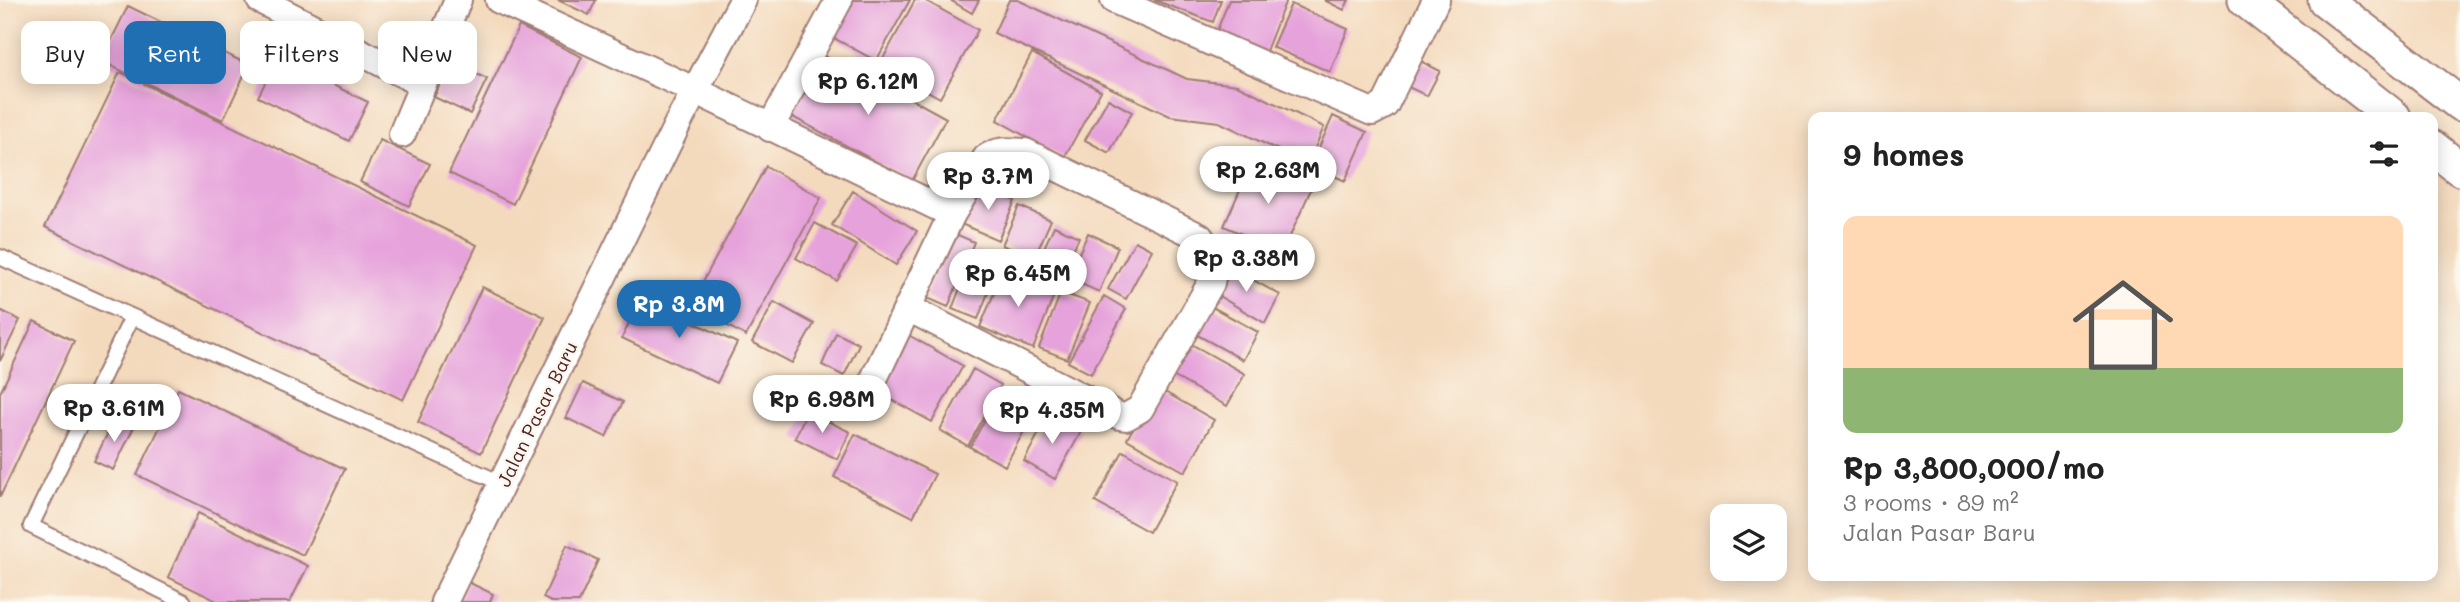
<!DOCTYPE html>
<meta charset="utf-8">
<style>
body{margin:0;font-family:Mali,sans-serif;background:#f2f2f2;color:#222;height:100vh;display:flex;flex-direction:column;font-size:26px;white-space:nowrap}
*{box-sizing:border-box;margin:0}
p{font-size:23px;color:#767676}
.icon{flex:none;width:38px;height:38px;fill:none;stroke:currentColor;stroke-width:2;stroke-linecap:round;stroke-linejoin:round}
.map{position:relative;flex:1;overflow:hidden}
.details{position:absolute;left:1808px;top:112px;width:630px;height:469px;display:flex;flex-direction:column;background:#fff;border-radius:14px;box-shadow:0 4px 18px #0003}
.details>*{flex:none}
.hud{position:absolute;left:21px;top:21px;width:665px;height:63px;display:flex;gap:14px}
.tools{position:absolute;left:1710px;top:504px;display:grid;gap:14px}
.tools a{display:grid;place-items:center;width:77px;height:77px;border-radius:14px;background:#fff;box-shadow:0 4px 18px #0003;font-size:35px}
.price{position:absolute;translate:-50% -60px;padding:0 16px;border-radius:24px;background:#fff;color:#222;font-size:23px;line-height:46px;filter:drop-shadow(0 2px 4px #0008)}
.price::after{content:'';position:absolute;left:50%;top:42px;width:21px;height:16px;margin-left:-10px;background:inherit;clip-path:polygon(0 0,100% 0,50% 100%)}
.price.on{background:#1f6fb2;color:#fff}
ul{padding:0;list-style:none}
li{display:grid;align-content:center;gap:14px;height:371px;padding:0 35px}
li+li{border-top:2px solid #e0e0e0}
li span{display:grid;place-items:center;height:217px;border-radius:14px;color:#555}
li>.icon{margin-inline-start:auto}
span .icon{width:126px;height:126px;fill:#fffc;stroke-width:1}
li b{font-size:30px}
h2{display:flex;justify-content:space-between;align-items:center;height:84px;padding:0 35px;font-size:30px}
.chip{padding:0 24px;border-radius:14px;background:#fff;box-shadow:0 4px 18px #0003;font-size:24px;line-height:63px}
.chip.on{background:#1f6fb2;color:#fff}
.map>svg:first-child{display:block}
</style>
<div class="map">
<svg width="2460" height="602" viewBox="0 0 2460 602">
<rect width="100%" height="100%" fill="#fbf7ec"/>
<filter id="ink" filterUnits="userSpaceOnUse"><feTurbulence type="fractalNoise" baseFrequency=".0143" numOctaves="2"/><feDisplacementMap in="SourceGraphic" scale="14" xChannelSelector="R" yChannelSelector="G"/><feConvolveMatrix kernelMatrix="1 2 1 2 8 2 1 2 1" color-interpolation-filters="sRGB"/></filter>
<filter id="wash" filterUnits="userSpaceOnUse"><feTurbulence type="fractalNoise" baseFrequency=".00686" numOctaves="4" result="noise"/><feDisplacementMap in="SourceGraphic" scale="28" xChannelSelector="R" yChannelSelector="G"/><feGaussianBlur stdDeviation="1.57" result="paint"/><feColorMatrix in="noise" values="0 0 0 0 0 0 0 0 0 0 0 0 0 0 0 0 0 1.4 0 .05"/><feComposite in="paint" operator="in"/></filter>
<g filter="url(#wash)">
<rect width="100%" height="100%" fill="#f4dabd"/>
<g id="blocks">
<!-- building -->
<path fill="#e6a2db" d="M558,0H596L589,15Z
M849,0H910L876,61L830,36Z
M915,0H924L978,30L940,98L880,64Z
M950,0H979L972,13Z
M1009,0H1018L1187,79L1237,85L1324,127L1308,164L1219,122L1170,116L994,33Z
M1154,0H1221L1213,22Z
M1229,0H1286L1264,56L1215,36Z
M1324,0H1349L1344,10Z
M1291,4L1348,29L1330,72L1272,47Z
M128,6L249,65L223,120L101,61Z
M519,26L582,57L513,204L449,173Z
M1032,53L1101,91L1064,158L997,120Z
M822,55L873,83L875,79L946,118L912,181L789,115Z
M1411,56L1440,71L1427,96L1398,82Z
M277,58L368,102L349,141L258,97Z
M451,62L487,79L470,114L434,97Z
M120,72L477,245L403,400L45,227Z
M1108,99L1132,112L1109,153L1085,140Z
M1333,116L1367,132L1345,181L1311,165Z
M380,140L430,164L409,206L360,182Z
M1253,160L1312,187L1283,252L1224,226Z
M766,166L821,198L746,336L690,305Z
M978,185L1015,201L998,240L961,224Z
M853,191L917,231L896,265L832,225Z
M1019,206L1051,220L1034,259L1002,245Z
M815,223L857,246L837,281L796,258Z
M1054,226L1079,237L1061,276L1036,265Z
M951,232L974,242L948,307L925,297Z
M1088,233L1118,247L1099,292L1068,278Z
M1135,241L1152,250L1126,299L1108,289Z
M975,250L1000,261L978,319L952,309Z
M1226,265L1280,295L1265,323L1212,292Z
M1004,269L1056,290L1033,349L980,327Z
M482,287L545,317L481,453L418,422Z
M1061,292L1090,303L1067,359L1039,348Z
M1104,296L1126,309L1091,374L1068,362Z
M641,297L737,343L717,383L622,338Z
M774,302L814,324L792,363L752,342Z
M1205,303L1258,332L1243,360L1190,331Z
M0,310L20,320L0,361Z
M34,321L74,341L0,497V393Z
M836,333L859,344L844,376L822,365Z
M905,333L963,366L932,422L874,390Z
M1182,339L1245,374L1227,406L1164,371Z
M973,369L1001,385L968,446L940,430Z
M583,383L623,402L606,437L566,418Z
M1156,387L1214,420L1185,472L1127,439Z
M178,389L345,469L303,555L137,475Z
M1001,391L1035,411L1005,466L970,447Z
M807,411L850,432L837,459L795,438Z
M1049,414L1081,432L1055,479L1024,461Z
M115,418L134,427L113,470L94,461Z
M855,434L935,474L913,517L834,477Z
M1123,451L1177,481L1149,532L1095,502Z
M198,513L308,566L290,602H219L168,577Z
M567,545L598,560L579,602H551L543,598Z
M468,582L493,594L490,602H459Z"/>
</g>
</g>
<g filter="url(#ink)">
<use href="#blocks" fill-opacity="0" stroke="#9f7c74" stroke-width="2"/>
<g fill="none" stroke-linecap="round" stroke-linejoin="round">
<defs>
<path id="service" d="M0,257L503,484
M132,317L31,526L184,602"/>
<path id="minor" d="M260,0L422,84
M499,0L696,91L952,214L871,385
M1114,0L1372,112L1385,105L1436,0
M770,128L839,0
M402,134L458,0
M908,308L1119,416L1126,417L1140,409L1211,283C1216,264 1212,252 1200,237L1025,152C1010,151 999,149 986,158L952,214
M444,602L678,123L743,0"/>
<path id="tertiary" d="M2245,0L2394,117
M2325,0L2460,104
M2432,147L2460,169"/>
</defs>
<!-- service casing -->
<use href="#service" stroke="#9f7c74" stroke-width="18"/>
<!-- minor casing -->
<use href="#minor" stroke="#9f7c74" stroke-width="30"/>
<!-- tertiary casing -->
<use href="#tertiary" stroke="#9f7c74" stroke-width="37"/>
<!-- service -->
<use href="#service" stroke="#fff" stroke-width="14"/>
<!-- minor -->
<use href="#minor" stroke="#fff" stroke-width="26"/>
<!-- tertiary -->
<use href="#tertiary" stroke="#fff" stroke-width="33"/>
</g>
</g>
<g text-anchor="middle" stroke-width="5" stroke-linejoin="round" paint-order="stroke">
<!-- street labels -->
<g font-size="19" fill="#4a1f2b" stroke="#fbf7ec">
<text transform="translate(537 414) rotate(-64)" y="7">Jalan Pasar Baru</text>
</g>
</g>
</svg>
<div class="tools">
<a><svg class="icon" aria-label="layers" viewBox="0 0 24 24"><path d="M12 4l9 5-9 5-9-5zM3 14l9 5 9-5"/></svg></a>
</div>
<b class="price" style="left:868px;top:117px">Rp 6.12M</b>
<b class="price" style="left:1268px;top:206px">Rp 2.63M</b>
<b class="price" style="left:988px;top:212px">Rp 3.7M</b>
<b class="price" style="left:1246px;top:294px">Rp 3.38M</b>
<b class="price" style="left:1018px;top:309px">Rp 6.45M</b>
<b class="price on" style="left:679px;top:340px">Rp 3.8M</b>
<b class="price" style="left:822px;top:435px">Rp 6.98M</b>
<b class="price" style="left:114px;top:444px">Rp 3.61M</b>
<b class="price" style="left:1052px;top:446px">Rp 4.35M</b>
<div class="hud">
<a class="chip">Buy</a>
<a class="chip on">Rent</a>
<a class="chip">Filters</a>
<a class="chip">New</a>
</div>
<section class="details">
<h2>9 homes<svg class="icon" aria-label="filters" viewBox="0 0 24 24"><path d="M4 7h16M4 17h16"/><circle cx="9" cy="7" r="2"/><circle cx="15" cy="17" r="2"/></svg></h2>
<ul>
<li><span style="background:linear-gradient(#ffd9b3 70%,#8fb573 0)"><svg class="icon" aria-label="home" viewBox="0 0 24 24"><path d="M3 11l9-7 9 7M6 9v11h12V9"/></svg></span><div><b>Rp 3,800,000/mo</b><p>3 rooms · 89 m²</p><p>Jalan Pasar Baru</p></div></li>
</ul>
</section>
</div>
